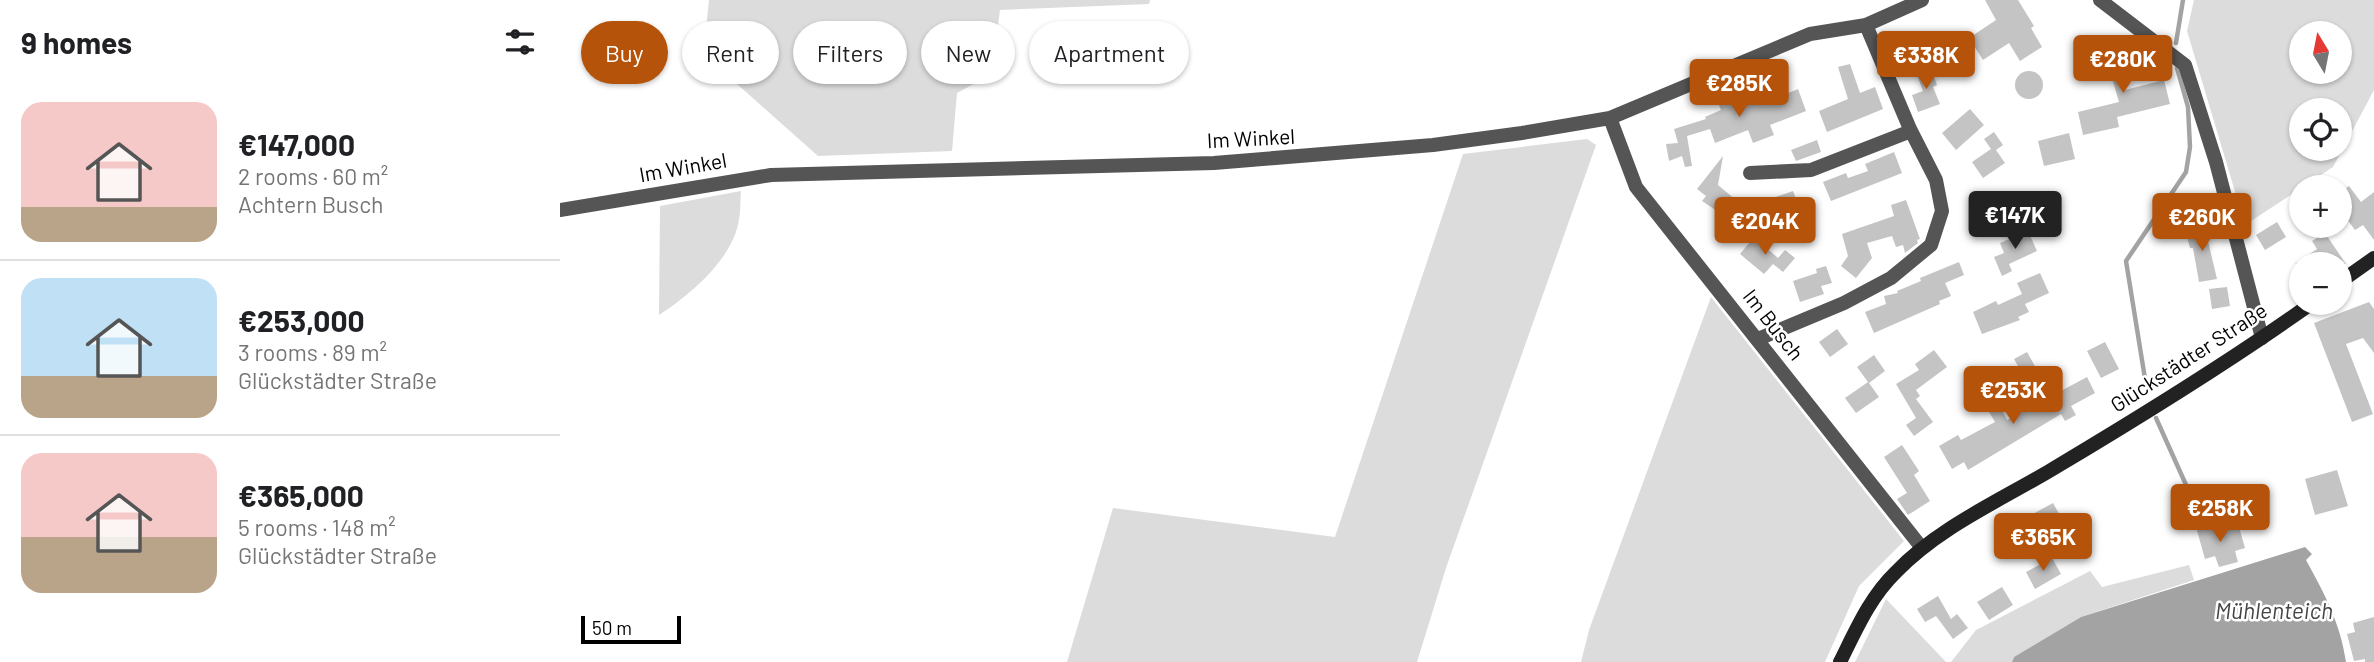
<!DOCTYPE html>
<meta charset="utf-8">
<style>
body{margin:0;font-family:Barlow,sans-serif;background:#f6f6f6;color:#202124;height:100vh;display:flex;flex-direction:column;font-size:26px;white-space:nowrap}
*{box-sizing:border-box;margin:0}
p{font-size:23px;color:#757577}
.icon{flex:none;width:38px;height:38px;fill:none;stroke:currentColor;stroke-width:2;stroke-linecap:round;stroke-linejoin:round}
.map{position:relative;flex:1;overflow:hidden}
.side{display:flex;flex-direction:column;background:#fff;width:560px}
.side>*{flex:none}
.top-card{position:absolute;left:21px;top:21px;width:665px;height:63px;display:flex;gap:14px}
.needle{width:46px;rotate:350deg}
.controls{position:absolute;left:1729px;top:21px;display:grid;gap:14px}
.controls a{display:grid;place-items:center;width:63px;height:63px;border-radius:50%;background:#fff;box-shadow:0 2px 5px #0004;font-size:35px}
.scale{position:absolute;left:21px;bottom:18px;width:100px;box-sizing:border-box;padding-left:7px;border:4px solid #000;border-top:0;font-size:19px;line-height:24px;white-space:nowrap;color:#000;-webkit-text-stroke:5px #fff;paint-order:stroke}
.price{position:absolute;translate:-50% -60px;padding:0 16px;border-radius:7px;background:#b45309;color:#fff;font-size:23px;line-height:46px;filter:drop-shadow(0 2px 4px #0008)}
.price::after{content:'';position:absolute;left:50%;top:42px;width:21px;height:16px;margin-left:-10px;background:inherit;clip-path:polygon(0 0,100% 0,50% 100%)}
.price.on{background:#222;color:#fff}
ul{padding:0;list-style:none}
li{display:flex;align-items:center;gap:21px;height:175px;padding:0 21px}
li+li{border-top:2px solid #e0e0e0}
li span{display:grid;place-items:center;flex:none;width:196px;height:140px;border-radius:21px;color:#555}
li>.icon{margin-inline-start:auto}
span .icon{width:84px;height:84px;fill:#fffc;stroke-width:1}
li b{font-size:30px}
h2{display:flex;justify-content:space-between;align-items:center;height:84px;padding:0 21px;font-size:30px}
.tag{padding:0 24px;border-radius:32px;background:#fff;box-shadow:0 2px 5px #0004;font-size:24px;line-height:63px}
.tag.on{background:#b45309;color:#fff}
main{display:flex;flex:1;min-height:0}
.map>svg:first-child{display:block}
</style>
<main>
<section class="side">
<h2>9 homes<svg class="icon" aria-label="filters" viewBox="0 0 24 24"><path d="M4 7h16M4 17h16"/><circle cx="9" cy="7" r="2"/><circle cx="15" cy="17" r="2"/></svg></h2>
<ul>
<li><span style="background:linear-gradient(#f6c9c9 75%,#b9a48a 0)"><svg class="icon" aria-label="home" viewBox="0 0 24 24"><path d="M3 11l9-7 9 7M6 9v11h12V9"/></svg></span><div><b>€147,000</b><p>2 rooms · 60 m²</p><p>Achtern Busch</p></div></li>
<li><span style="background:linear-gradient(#bfe0f5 70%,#b9a48a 0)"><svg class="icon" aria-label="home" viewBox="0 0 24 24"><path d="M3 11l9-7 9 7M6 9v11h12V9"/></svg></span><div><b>€253,000</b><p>3 rooms · 89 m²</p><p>Glückstädter Straße</p></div></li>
<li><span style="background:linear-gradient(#f6c9c9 60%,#b9a48a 0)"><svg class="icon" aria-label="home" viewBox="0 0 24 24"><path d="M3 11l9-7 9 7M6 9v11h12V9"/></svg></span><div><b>€365,000</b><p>5 rooms · 148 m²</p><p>Glückstädter Straße</p></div></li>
</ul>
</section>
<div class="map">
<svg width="1814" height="662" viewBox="0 0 1814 662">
<rect width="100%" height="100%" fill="#fff"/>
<!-- green -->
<path fill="#dcdcdc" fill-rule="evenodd" d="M149,0H590L589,4L440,10L432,74L397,93L392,151L258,156L150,60L146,29Z
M1634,0H1814V90L1773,167L1685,225L1627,31ZM1741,33H1780V72H1741ZM1741,110H1780V149H1741Z
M1027,139L1036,145L886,568L857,662H507L553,508L775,537L903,154Z
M181,191C180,200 181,210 179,219C174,258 130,295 99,315L100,206Z
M1151,297L1344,541L1299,586L1265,662H1021L1029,630Z
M1629,565L1634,580L1521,617L1454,657L1452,662H1391L1416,630L1530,571L1542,587Z
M1326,599L1386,662H1295Z"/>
<!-- water -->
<path fill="#a3a3a3" d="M1745,547L1752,554L1746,560C1765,595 1780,622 1786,662H1452L1454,657L1521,617Z"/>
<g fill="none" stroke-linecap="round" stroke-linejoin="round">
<!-- stream -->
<path stroke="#a3a3a3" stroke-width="4.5" d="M1616,43L1623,0
M1587,391L1566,261L1626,172L1630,147L1628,107L1617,68
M1596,418L1640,516"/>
</g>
<!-- building -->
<path fill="#c4c4c4" d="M1425,0H1458L1474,26L1471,28L1482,47L1460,61L1449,43L1423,60L1409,38L1436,20Z
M1564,38L1582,52L1575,62L1557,49L1565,90L1604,80L1610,104L1557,117L1559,127L1523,135L1518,112L1559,102L1551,74L1545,77L1539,60L1547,53L1549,58Z
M1290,64L1300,93L1315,87L1323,109L1267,132L1259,111L1288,99L1278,67Z
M1370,66L1377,85L1373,87L1380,104L1358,112L1352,95L1363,91L1356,72Z
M1455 85a14 14 0 1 1 28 0a14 14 0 1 1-28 0Z
M1197,83L1206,102L1238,89L1246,111L1210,125L1214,135L1193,143L1188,130L1155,143L1150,129L1127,136L1132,166L1125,167L1122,156L1109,161L1106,144L1118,143L1114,129L1146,119L1145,117L1161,110L1156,98Z
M1410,109L1424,125L1396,150L1382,133Z
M1434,132L1443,145L1436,150L1445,163L1423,178L1412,162L1431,149L1424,139Z
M1509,133L1515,159L1484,166L1478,141Z
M1257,140L1261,152L1236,161L1231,150Z
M1334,152L1342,173L1271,201L1263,182L1286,173L1288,178L1308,171L1305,164Z
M1163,156L1158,185L1189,211L1178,225L1142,201L1146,196L1137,189Z
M1789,186L1801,202L1814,192V240L1803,225L1795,230L1780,210V192Z
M1233,191L1242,214L1222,222L1213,198Z
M1439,193L1450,215L1430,225L1419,204Z
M1346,200L1360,239L1357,240L1358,243L1345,253L1343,245L1336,247L1332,236L1307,243L1312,258L1296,278L1281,266L1288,256L1282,234L1334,216L1331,205Z
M1470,201L1476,215L1458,224L1452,210Z
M1717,222L1726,237L1705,250L1696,235Z
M1644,224L1657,279L1639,282L1633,248H1630L1625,229Z
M1468,231L1477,251L1449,264L1452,271L1442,276L1434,257L1444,253L1440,243Z
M1765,233L1786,264H1735L1757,249L1752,241Z
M1194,237L1218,258L1225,250L1235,258L1223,272L1213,264L1204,274L1180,254Z
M1399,262L1404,275L1385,283L1391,296L1379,301L1380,304L1314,333L1305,312L1326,304L1324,296L1338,293L1337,291L1361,281L1360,278Z
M1266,266L1272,283L1261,286L1264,294L1240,302L1233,281L1257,273L1256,269Z
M1480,273L1489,293L1465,304L1469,312L1458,317L1460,320L1422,334L1413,312L1436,301L1438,305L1462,294L1457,283Z
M1667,287L1670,306L1652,309L1649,289Z
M1809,302L1814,309V353L1803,338L1786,344L1813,414L1792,422L1754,323Z
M1277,329L1288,344L1270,357L1259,342Z
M1545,342L1559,369L1541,378L1527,351Z
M1374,350L1387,367L1356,390L1360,396L1356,399L1373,422L1354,436L1346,425L1356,418L1336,384L1359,370L1355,364Z
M1467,352L1477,370L1464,377L1454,359Z
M1314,355L1325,371L1309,383L1319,397L1296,413L1285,398L1308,382L1297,367Z
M1527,377L1535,393L1511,406L1516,415L1505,421L1501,414L1408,470L1404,462L1392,469L1379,446L1398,435L1401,440L1435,422L1425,405L1436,399L1447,420Z
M1342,445L1359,471L1354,475L1370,501L1348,515L1337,499L1347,493L1324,457Z
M1777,470L1788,506L1755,515L1745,479Z
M1493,503L1502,519L1442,551L1434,535Z
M1652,522L1655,534L1679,527L1685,548L1675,551L1678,562L1659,567L1655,556L1645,559L1636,527Z
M1492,558L1501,574L1475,589L1466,572Z
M1442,587L1453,605L1429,620L1417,602Z
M1378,596L1391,619L1397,614L1408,628L1393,639L1376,616L1365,622L1357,609Z
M1814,617V662H1805V659L1794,661L1787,634L1795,632L1793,623Z"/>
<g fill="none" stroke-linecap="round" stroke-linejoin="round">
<!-- street -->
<path stroke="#555" stroke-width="14" d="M1540,0L1625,65L1656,162L1702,338
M1050,118L1076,187L1362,548
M1190,173L1251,170L1351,131
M0,210L211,175L654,163L873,145L962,133L1050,118L1250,34L1306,25L1362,0
M1198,339L1284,303L1331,278L1371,245L1382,211L1376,180L1350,129L1306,25"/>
<!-- secondary -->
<path stroke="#222" stroke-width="14" d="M1780,282L1814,258
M1280,662C1296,630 1310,597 1336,572C1378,528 1439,501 1491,470C1580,417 1668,363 1752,303"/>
</g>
<g text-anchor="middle" stroke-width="5" stroke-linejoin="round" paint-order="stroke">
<!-- street labels -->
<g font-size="21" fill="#000" stroke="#fff">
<text transform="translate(691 139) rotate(-3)" y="7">Im Winkel</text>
<text transform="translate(123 168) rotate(-10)" y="7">Im Winkel</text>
<text transform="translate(1213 325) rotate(52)" y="7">Im Busch</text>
<text transform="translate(1629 358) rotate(-33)" y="7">Glückstädter Straße</text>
</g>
<!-- water labels -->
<g font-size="23" font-style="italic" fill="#444" stroke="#fff">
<text x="1714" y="619">Mühlenteich</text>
</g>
</g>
</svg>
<div class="controls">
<a><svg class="needle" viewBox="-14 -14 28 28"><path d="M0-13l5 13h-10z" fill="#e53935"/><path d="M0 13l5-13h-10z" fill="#757577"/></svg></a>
<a><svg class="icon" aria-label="locate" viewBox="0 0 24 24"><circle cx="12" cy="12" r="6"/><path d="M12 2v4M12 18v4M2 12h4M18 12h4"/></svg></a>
<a>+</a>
<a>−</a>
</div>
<div class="scale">50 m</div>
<b class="price" style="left:1366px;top:91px">€338K</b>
<b class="price" style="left:1563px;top:95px">€280K</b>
<b class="price" style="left:1179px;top:119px">€285K</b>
<b class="price on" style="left:1455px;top:251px">€147K</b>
<b class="price" style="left:1642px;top:253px">€260K</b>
<b class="price" style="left:1205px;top:257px">€204K</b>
<b class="price" style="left:1453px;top:426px">€253K</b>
<b class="price" style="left:1660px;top:544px">€258K</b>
<b class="price" style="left:1483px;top:573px">€365K</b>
<div class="top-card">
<a class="tag on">Buy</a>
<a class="tag">Rent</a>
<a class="tag">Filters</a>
<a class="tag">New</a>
<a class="tag">Apartment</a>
</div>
</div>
</main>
